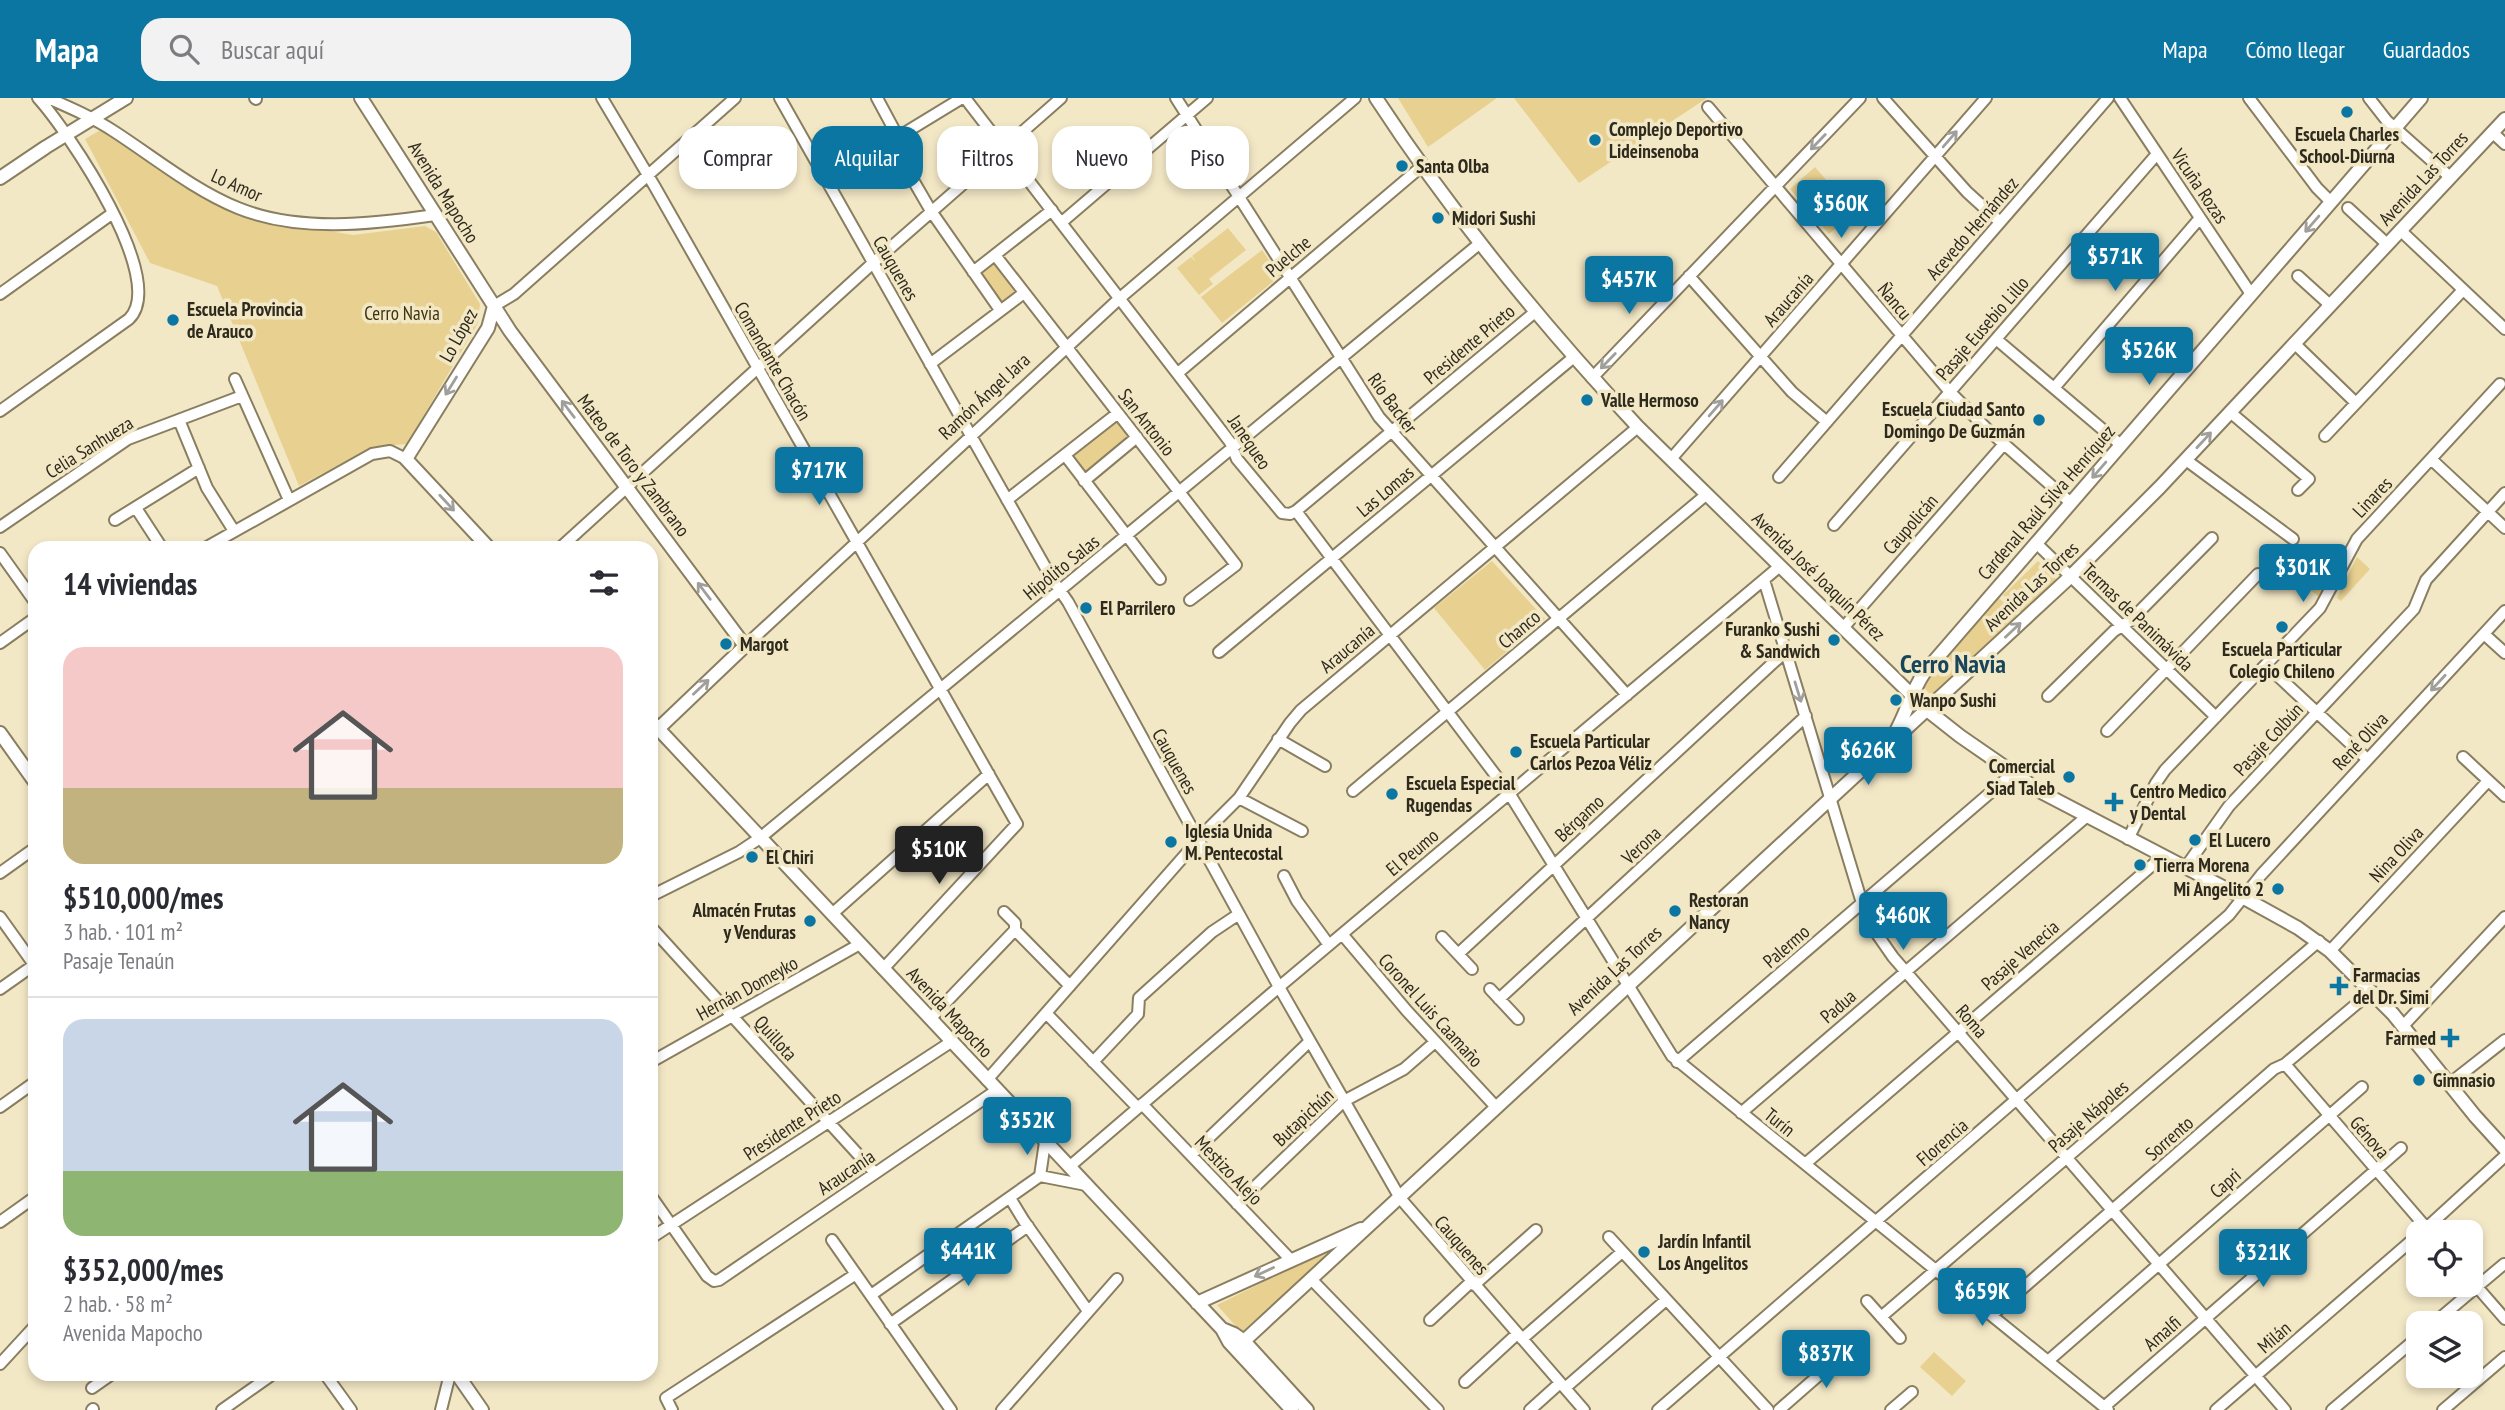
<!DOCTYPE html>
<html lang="es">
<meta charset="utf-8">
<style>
body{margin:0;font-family:"PT Sans Narrow",sans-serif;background:#f2f2f3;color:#2b2b33;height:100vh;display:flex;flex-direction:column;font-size:26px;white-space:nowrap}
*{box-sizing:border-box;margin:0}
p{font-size:23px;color:#7c7c81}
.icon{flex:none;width:38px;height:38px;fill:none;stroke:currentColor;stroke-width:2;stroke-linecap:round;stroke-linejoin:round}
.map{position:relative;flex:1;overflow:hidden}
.details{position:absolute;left:28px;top:443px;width:630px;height:840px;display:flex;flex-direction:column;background:#fff;border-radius:21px;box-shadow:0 4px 10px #0003}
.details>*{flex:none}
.top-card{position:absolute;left:679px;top:28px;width:665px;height:63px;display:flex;gap:14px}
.fabs{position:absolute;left:2406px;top:1122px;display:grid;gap:14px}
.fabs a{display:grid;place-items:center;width:77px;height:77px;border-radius:14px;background:#fff;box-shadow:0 4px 10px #0003;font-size:35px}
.price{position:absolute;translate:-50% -60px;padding:0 16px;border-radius:7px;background:#0b76a1;color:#fff;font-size:23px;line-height:46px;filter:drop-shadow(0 2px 4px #0008)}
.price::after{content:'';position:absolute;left:50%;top:42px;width:21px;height:16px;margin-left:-10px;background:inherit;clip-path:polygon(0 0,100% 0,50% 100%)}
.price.active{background:#222;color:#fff}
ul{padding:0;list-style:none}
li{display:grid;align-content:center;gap:14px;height:371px;padding:0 35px}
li+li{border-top:2px solid #e1e1e2}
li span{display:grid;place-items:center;height:217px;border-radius:21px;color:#555}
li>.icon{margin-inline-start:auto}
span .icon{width:126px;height:126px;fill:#fffc;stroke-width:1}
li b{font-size:30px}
h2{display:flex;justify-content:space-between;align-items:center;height:84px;padding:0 35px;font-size:30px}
.pill{padding:0 24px;border-radius:21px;background:#fff;box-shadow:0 4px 10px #0003;font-size:24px;line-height:63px}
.pill.active{background:#0b76a1;color:#fff}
header{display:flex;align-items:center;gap:42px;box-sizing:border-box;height:98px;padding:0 35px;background:#0b76a1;color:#fff}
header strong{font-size:33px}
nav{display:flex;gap:38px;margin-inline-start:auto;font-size:24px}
.search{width:490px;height:63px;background:#f2f2f3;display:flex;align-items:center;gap:18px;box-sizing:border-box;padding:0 24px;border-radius:21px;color:#7c7c81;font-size:26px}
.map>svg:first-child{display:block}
</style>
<header>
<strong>Mapa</strong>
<div class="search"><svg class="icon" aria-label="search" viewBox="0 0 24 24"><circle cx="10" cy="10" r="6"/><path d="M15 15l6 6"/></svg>Buscar aquí</div>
<nav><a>Mapa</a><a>Cómo llegar</a><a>Guardados</a></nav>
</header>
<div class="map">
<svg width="2505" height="1312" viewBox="0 0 2505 1312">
<rect width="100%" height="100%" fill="#f3e8c6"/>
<!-- green -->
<path fill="#e8d190" d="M1398,0H1497L1428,49Z
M1514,0H1707L1579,85Z
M104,30L158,72L242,118L353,137L425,128L436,134L480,206L478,225L407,346L372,349L299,388L217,188L150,165L85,41Z
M1815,69L1854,114L1829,136L1790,91Z
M1228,130L1246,152L1209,181L1213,186L1199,197L1177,170L1191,159L1196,164L1192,158Z
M1262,152L1280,178L1222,225L1201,199Z
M994,162L1018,193L1001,206L978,174Z
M1116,323L1129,339L1085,375L1071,358Z
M2336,456L2339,459L2320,500L2307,489Z
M2357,459L2370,471L2341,503L2337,500Z
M1492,463L1545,521L1485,572L1434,510Z
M2038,463L2057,482L2022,516L2003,497Z
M1999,500L2020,520L1938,596L1929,595L1924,590L1929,580Z
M1342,1145L1242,1235L1217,1207Z
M1934,1254L1966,1283L1952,1298L1920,1269Z"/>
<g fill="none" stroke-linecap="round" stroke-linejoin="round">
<defs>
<path id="minor" d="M48,0C71,10 94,20 115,34C155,60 194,92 238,110C299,135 373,126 435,117
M255,0L256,1
M602,0L655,89L1017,726L883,871
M780,0L1052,481L1068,504L1279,889L1400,1100L1584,1312
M877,0L898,39
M965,0L1230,344L1237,361L1282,415L1290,416L1296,413L1535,214
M1176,0L1379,319L1627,597
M1883,0L1967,94L2000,124
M2120,0L2251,196
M2249,0L2317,90L2331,104
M2369,0L2387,23L2450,79
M1708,9L1950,294L1987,331L2071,405
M2492,34L2505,46
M898,39L894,43L895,51L931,113L1000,212
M898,39L962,0
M2348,110L2387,146
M1062,124L1207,0
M2400,132L2505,231
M995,157L1236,467L1190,502
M973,174L1052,112
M1689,178L1792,294L1827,324
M2298,178L2330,207
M0,196L113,115
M494,208L514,196L735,0
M1996,241L2121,347
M2294,245L2356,305
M930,266L1024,195
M1178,275L1421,69
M1592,280L1860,0
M235,281L289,402
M2054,290L2200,120
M0,313L129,221C169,182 68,33 38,0
M2230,314L2309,381L2298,392
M179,322L207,390L234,433
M2325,338L2463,192
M1065,357L1160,481
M1671,361L1986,0
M2431,361L2505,430
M2186,362L2293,441
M1779,379L2108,0
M1084,383L1137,339
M1007,402L1118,315
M136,410L162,450
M1296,413L1509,695L1672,958L2108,1312
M115,422L199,370
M1834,427L2157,56
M0,429L128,341L242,298
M2036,445L2216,619
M205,450L372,356L390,353L406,361
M560,450L873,165L1061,0
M0,455L35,504
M1764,482L1862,805L1877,836L1893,859L2285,1312
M1843,530L2004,346
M2484,536L2505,555
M0,545L35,520
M745,548L1120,200L1355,0
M1219,554L1574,259
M2266,567L2367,661
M2048,598L2114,533L2131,522L2212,440
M2107,633L2258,476
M1278,641L1325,668
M2463,659L2505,698
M1353,693L1707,396
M1239,700L1302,733
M2128,741L2156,685L2165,672L2320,510L2357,441L2500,286
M2185,770L2229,708L2414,511L2426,482L2505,395
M0,775L35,750
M1284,778L1297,803L1329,847
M651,798L739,754L760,740L1479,146
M1004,814L1015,825V832L1070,888
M832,816L989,676
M0,819L35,868
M651,829L875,1075
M1342,836L1407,913L1496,1009
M1442,839L1472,871
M2330,853L2488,683
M1458,856L1786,553
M0,891L34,867
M1490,891L1518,921
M1499,901L1806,618
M1046,915L1137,1009
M930,921L1015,832
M2403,928L2505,819
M651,964L860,846
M1093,964L1138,916L1139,900L1212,834L1239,816
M1677,964L2012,676
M2285,966L2430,1134
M987,982L1207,732L1239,700L1290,625L1301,612L1638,329
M2449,986L2505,942
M1142,1006L1291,1162
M0,1009L35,984
M1741,1015L2086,719
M1191,1057L1310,943
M1805,1066L2163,758
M1069,1069L1279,889L1780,468
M1040,1078L1086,1087
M651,1098L707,1178L714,1183L719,1182L997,992
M1010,1100L1024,1123L1088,1213
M1237,1106L1344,1003L1404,971L1435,944
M0,1124L35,1099
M2422,1134L2505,1058
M1609,1139L1768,1312
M651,1140L951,944
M832,1142L951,1312
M1312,1182L1438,1312
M2471,1182L2505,1221
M1474,1187L1536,1132
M871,1197L1040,1078L1045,1044
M1867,1203L1900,1240
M1992,1217L2274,971L2285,966L2372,893
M1881,1219L2319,843
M1430,1222L1471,1184
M2434,1225L2504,1166
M890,1226L1028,1128
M1522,1241L1622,1154
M2048,1263L2362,989
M0,1266L35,1228
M325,1276L351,1312
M1465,1284L1517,1236
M92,1290L112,1276
M1565,1290L1666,1202
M2104,1309L2401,1050
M92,1312L93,1311
M222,1312L273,1276
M441,1312L450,1276
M672,1312L666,1300L856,1176
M1002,1312L1117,1181
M1530,1312L1560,1285
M1658,1312L2229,817L2261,777L2505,513
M1779,1312L1851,1249
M1891,1312L1912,1294
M2216,1312L2418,1137
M2332,1312L2418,1239
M2443,1312L2505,1259"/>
<path id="major" d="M361,0L510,233L745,548L658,631
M1376,0C1453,118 1542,226 1638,329L1927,612L1960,638L2041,694L2244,800L2298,830L2330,853L2393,916L2475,1018L2505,1051
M0,80L46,49L126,0
M489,450L406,361L488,230L494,208
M651,623L1222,1231L1229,1244L1292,1312
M0,635L35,684
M1894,637C1906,617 1911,594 1924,575L2421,0
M1197,1205L1361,1131
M1222,1231L1234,1236L1244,1243L1307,1312
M1244,1243L2070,479L2160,389L2505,21
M457,1276L482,1312"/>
</defs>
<!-- minor casing -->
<use href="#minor" stroke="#897e60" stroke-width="14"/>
<!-- major casing -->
<use href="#major" stroke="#897e60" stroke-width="16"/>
<!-- minor -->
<use href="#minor" stroke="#fff" stroke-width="10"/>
<!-- major -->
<use href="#major" stroke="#fff" stroke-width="12"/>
</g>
<!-- one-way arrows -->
<defs><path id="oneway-shaft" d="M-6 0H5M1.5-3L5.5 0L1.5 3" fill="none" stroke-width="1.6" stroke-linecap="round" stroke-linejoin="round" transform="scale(1.75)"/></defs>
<g stroke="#a19f9a">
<use href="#oneway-shaft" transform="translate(1950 41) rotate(-49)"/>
<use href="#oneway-shaft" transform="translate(1818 44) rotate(134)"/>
<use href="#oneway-shaft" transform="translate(2312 126) rotate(131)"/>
<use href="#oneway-shaft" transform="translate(1608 263) rotate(134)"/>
<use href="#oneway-shaft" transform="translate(451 288) rotate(122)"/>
<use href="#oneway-shaft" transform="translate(1716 310) rotate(-49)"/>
<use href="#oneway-shaft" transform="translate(568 311) rotate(-127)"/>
<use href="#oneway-shaft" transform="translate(2204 342) rotate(-47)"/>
<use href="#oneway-shaft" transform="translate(2099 372) rotate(131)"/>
<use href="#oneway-shaft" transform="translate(447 405) rotate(47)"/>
<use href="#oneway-shaft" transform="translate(704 493) rotate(-127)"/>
<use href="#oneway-shaft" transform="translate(2013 532) rotate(-43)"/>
<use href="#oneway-shaft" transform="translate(2438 585) rotate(133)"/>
<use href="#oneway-shaft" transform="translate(701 589) rotate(-43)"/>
<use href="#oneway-shaft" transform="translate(1798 594) rotate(73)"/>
<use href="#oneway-shaft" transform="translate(1264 1174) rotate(155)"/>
</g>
<!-- markers -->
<g fill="#0b76a1" stroke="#f3e8c6" stroke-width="2.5">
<circle cx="2347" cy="14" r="7"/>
<circle cx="1595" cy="42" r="7"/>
<circle cx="1402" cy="68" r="7"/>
<circle cx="1438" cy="120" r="7"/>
<circle cx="173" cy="222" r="7"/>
<circle cx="1587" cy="302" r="7"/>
<circle cx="2039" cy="322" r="7"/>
<circle cx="1086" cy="510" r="7"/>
<circle cx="2282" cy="529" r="7"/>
<circle cx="1834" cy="542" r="7"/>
<circle cx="726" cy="546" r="7"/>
<circle cx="1896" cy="602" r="7"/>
<circle cx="1516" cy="654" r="7"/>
<circle cx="2069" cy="679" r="7"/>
<circle cx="1392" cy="696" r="7"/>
<path d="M2110.5 693.5h7v7h7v7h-7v7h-7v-7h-7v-7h7z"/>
<circle cx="2195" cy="742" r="7"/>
<circle cx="1171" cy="744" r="7"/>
<circle cx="752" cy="759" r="7"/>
<circle cx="2140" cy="767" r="7"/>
<circle cx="2278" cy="791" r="7"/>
<circle cx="1675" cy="813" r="7"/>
<circle cx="810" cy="823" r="7"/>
<path d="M2335.5 877.5h7v7h7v7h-7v7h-7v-7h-7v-7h7z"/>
<path d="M2446.5 929.5h7v7h7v7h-7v7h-7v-7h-7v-7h7z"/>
<circle cx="2419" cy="982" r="7"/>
<circle cx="1644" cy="1154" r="7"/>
</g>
<g text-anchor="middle" stroke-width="7" stroke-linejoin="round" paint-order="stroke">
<!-- poi labels -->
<g font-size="19" font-weight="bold" fill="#2f2a1e" stroke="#f3e8c6" text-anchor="start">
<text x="1609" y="38">Complejo Deportivo<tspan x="1609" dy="22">Lideinsenoba</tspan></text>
<text x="2347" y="43" text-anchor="middle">Escuela Charles<tspan x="2347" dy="22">School-Diurna</tspan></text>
<text x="1416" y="75">Santa Olba</text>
<text x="1452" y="127">Midori Sushi</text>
<text x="187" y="218">Escuela Provincia<tspan x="187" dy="22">de Arauco</tspan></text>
<text x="1601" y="309">Valle Hermoso</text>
<text x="2025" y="318" text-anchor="end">Escuela Ciudad Santo<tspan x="2025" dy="22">Domingo De Guzmán</tspan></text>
<text x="1100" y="517">El Parrilero</text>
<text x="1820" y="538" text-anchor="end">Furanko Sushi<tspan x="1820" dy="22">&amp; Sandwich</tspan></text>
<text x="740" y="553">Margot</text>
<text x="2282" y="558" text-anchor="middle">Escuela Particular<tspan x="2282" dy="22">Colegio Chileno</tspan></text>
<text x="1910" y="609">Wanpo Sushi</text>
<text x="1530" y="650">Escuela Particular<tspan x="1530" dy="22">Carlos Pezoa Véliz</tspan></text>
<text x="2055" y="675" text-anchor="end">Comercial<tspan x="2055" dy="22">Siad Taleb</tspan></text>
<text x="1406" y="692">Escuela Especial<tspan x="1406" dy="22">Rugendas</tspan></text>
<text x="2130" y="700">Centro Medico<tspan x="2130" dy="22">y Dental</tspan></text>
<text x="1185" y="740">Iglesia Unida<tspan x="1185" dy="22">M. Pentecostal</tspan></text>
<text x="2209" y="749">El Lucero</text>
<text x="766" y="766">El Chiri</text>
<text x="2154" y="774">Tierra Morena</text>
<text x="2264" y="798" text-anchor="end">Mi Angelito 2</text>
<text x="1689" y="809">Restoran<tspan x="1689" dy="22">Nancy</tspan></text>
<text x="796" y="819" text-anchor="end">Almacén Frutas<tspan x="796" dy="22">y Venduras</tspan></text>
<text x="2353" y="884">Farmacias<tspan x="2353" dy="22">del Dr. Simi</tspan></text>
<text x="2436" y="947" text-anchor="end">Farmed</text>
<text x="2433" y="989">Gimnasio</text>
<text x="1658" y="1150">Jardín Infantil<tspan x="1658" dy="22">Los Angelitos</tspan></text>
</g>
<!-- street labels -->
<g font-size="19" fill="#2f2a1e" stroke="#f3e8c6">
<text transform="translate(2423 80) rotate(-47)" y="7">Avenida Las Torres</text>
<text transform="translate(237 87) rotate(24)" y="7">Lo Amor</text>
<text transform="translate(2200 88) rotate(56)" y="7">Vicuña Rozas</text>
<text transform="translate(444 94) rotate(58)" y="7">Avenida Mapocho</text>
<text transform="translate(1972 130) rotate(-49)" y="7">Acevedo Hernández</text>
<text transform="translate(1288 158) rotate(-40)" y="7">Puelche</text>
<text transform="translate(896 170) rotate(60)" y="7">Cauquenes</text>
<text transform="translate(1788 201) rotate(-49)" y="7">Araucanía</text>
<text transform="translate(1895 203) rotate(50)" y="7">Ñancu</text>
<text transform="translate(1982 230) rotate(-49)" y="7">Pasaje Eusebio Lillo</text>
<text transform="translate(458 237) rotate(-61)" y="7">Lo López</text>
<text transform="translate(1469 246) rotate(-40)" y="7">Presidente Prieto</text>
<text transform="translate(773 263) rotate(60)" y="7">Comandante Chacón</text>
<text transform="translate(984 298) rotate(-43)" y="7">Ramón Ángel Jara</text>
<text transform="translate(1393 305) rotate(54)" y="7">Río Backer</text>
<text transform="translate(1147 324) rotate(52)" y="7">San Antonio</text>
<text transform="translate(1250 344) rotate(56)" y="7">Janequeo</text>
<text transform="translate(89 349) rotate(-32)" y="7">Celia Sanhueza</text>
<text transform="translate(634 367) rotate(53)" y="7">Mateo de Toro y Zambrano</text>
<text transform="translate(1385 393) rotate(-40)" y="7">Las Lomas</text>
<text transform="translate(2372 399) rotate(-47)" y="7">Linares</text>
<text transform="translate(2046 404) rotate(-49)" y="7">Cardenal Raúl Silva Henríquez</text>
<text transform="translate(1910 426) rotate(-49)" y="7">Caupolicán</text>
<text transform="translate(1061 469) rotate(-39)" y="7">Hipólito Salas</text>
<text transform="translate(1819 478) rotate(44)" y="7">Avenida José Joaquín Pérez</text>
<text transform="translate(2031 488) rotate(-43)" y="7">Avenida Las Torres</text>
<text transform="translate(2138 519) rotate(44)" y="7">Termas de Panimávida</text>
<text transform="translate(1519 531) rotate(-40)" y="7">Chanco</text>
<text transform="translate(1347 550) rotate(-40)" y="7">Araucanía</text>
<text transform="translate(2268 641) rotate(-47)" y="7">Pasaje Colbún</text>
<text transform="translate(2360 643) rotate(-47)" y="7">René Oliva</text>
<text transform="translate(1175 663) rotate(61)" y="7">Cauquenes</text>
<text transform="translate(1579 720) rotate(-43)" y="7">Bérgamo</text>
<text transform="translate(1641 747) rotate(-43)" y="7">Verona</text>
<text transform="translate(1412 754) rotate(-40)" y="7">El Peumo</text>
<text transform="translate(2396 756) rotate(-47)" y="7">Nina Oliva</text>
<text transform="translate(1786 848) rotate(-41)" y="7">Palermo</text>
<text transform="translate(2020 857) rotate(-41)" y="7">Pasaje Venecia</text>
<text transform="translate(1614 872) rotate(-43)" y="7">Avenida Las Torres</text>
<text transform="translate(747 890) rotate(-29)" y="7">Hernán Domeyko</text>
<text transform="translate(1838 908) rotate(-41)" y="7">Padua</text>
<text transform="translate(1431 912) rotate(48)" y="7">Coronel Luis Caamaño</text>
<text transform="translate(950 914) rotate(47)" y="7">Avenida Mapocho</text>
<text transform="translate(1972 923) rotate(49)" y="7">Roma</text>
<text transform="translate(776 940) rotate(48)" y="7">Quillota</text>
<text transform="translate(2088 1018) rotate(-41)" y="7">Pasaje Nápoles</text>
<text transform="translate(1303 1019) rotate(-43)" y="7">Butapichún</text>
<text transform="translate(1780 1024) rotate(39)" y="7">Turín</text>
<text transform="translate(792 1027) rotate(-33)" y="7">Presidente Prieto</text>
<text transform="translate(2370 1039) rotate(49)" y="7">Génova</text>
<text transform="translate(2169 1040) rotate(-41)" y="7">Sorrento</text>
<text transform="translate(1942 1044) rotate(-41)" y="7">Florencia</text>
<text transform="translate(1229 1072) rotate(46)" y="7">Mestizo Alejo</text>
<text transform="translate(846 1074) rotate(-34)" y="7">Araucanía</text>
<text transform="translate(2225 1085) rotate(-41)" y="7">Capri</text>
<text transform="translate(1462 1147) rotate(49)" y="7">Cauquenes</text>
<text transform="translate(2162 1235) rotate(-41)" y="7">Amalfi</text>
<text transform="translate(2274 1239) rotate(-41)" y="7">Milán</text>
</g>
<!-- park labels -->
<g font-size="19" fill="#3e330f" stroke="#f3e8c6">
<text x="402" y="222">Cerro Navia</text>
</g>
<!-- district labels -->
<g font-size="26" font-weight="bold" fill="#19455a" stroke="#f3e8c6">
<text x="1953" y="575">Cerro Navia</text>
</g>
</g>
</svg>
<div class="fabs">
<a><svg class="icon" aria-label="locate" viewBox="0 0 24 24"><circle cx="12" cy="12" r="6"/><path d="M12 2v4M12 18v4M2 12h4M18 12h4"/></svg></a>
<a><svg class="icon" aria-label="layers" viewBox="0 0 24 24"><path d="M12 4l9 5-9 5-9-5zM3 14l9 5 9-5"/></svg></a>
</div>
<b class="price" style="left:1841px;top:142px">$560K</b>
<b class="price" style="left:2115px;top:195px">$571K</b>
<b class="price" style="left:1629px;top:218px">$457K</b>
<b class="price" style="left:2149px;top:289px">$526K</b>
<b class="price" style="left:819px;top:409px">$717K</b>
<b class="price" style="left:2303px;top:506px">$301K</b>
<b class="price" style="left:1868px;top:689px">$626K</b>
<b class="price active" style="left:939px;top:788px">$510K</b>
<b class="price" style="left:1903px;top:854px">$460K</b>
<b class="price" style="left:1027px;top:1059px">$352K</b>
<b class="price" style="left:968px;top:1190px">$441K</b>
<b class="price" style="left:2263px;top:1191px">$321K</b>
<b class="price" style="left:1982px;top:1230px">$659K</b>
<b class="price" style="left:1826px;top:1292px">$837K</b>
<div class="top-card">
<a class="pill">Comprar</a>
<a class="pill active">Alquilar</a>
<a class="pill">Filtros</a>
<a class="pill">Nuevo</a>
<a class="pill">Piso</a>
</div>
<section class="details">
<h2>14 viviendas<svg class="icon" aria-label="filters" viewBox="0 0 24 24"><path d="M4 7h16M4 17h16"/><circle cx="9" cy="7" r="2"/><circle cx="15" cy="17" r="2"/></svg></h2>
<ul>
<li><span style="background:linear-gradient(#f6c9c9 65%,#c2b280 0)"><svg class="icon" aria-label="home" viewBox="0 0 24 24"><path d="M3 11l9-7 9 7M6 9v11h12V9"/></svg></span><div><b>$510,000/mes</b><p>3 hab. · 101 m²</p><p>Pasaje Tenaún</p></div></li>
<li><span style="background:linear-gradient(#c9d6e8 70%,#8fb573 0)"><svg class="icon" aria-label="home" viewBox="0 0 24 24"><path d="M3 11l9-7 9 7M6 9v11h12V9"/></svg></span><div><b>$352,000/mes</b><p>2 hab. · 58 m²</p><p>Avenida Mapocho</p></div></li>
</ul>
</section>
</div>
